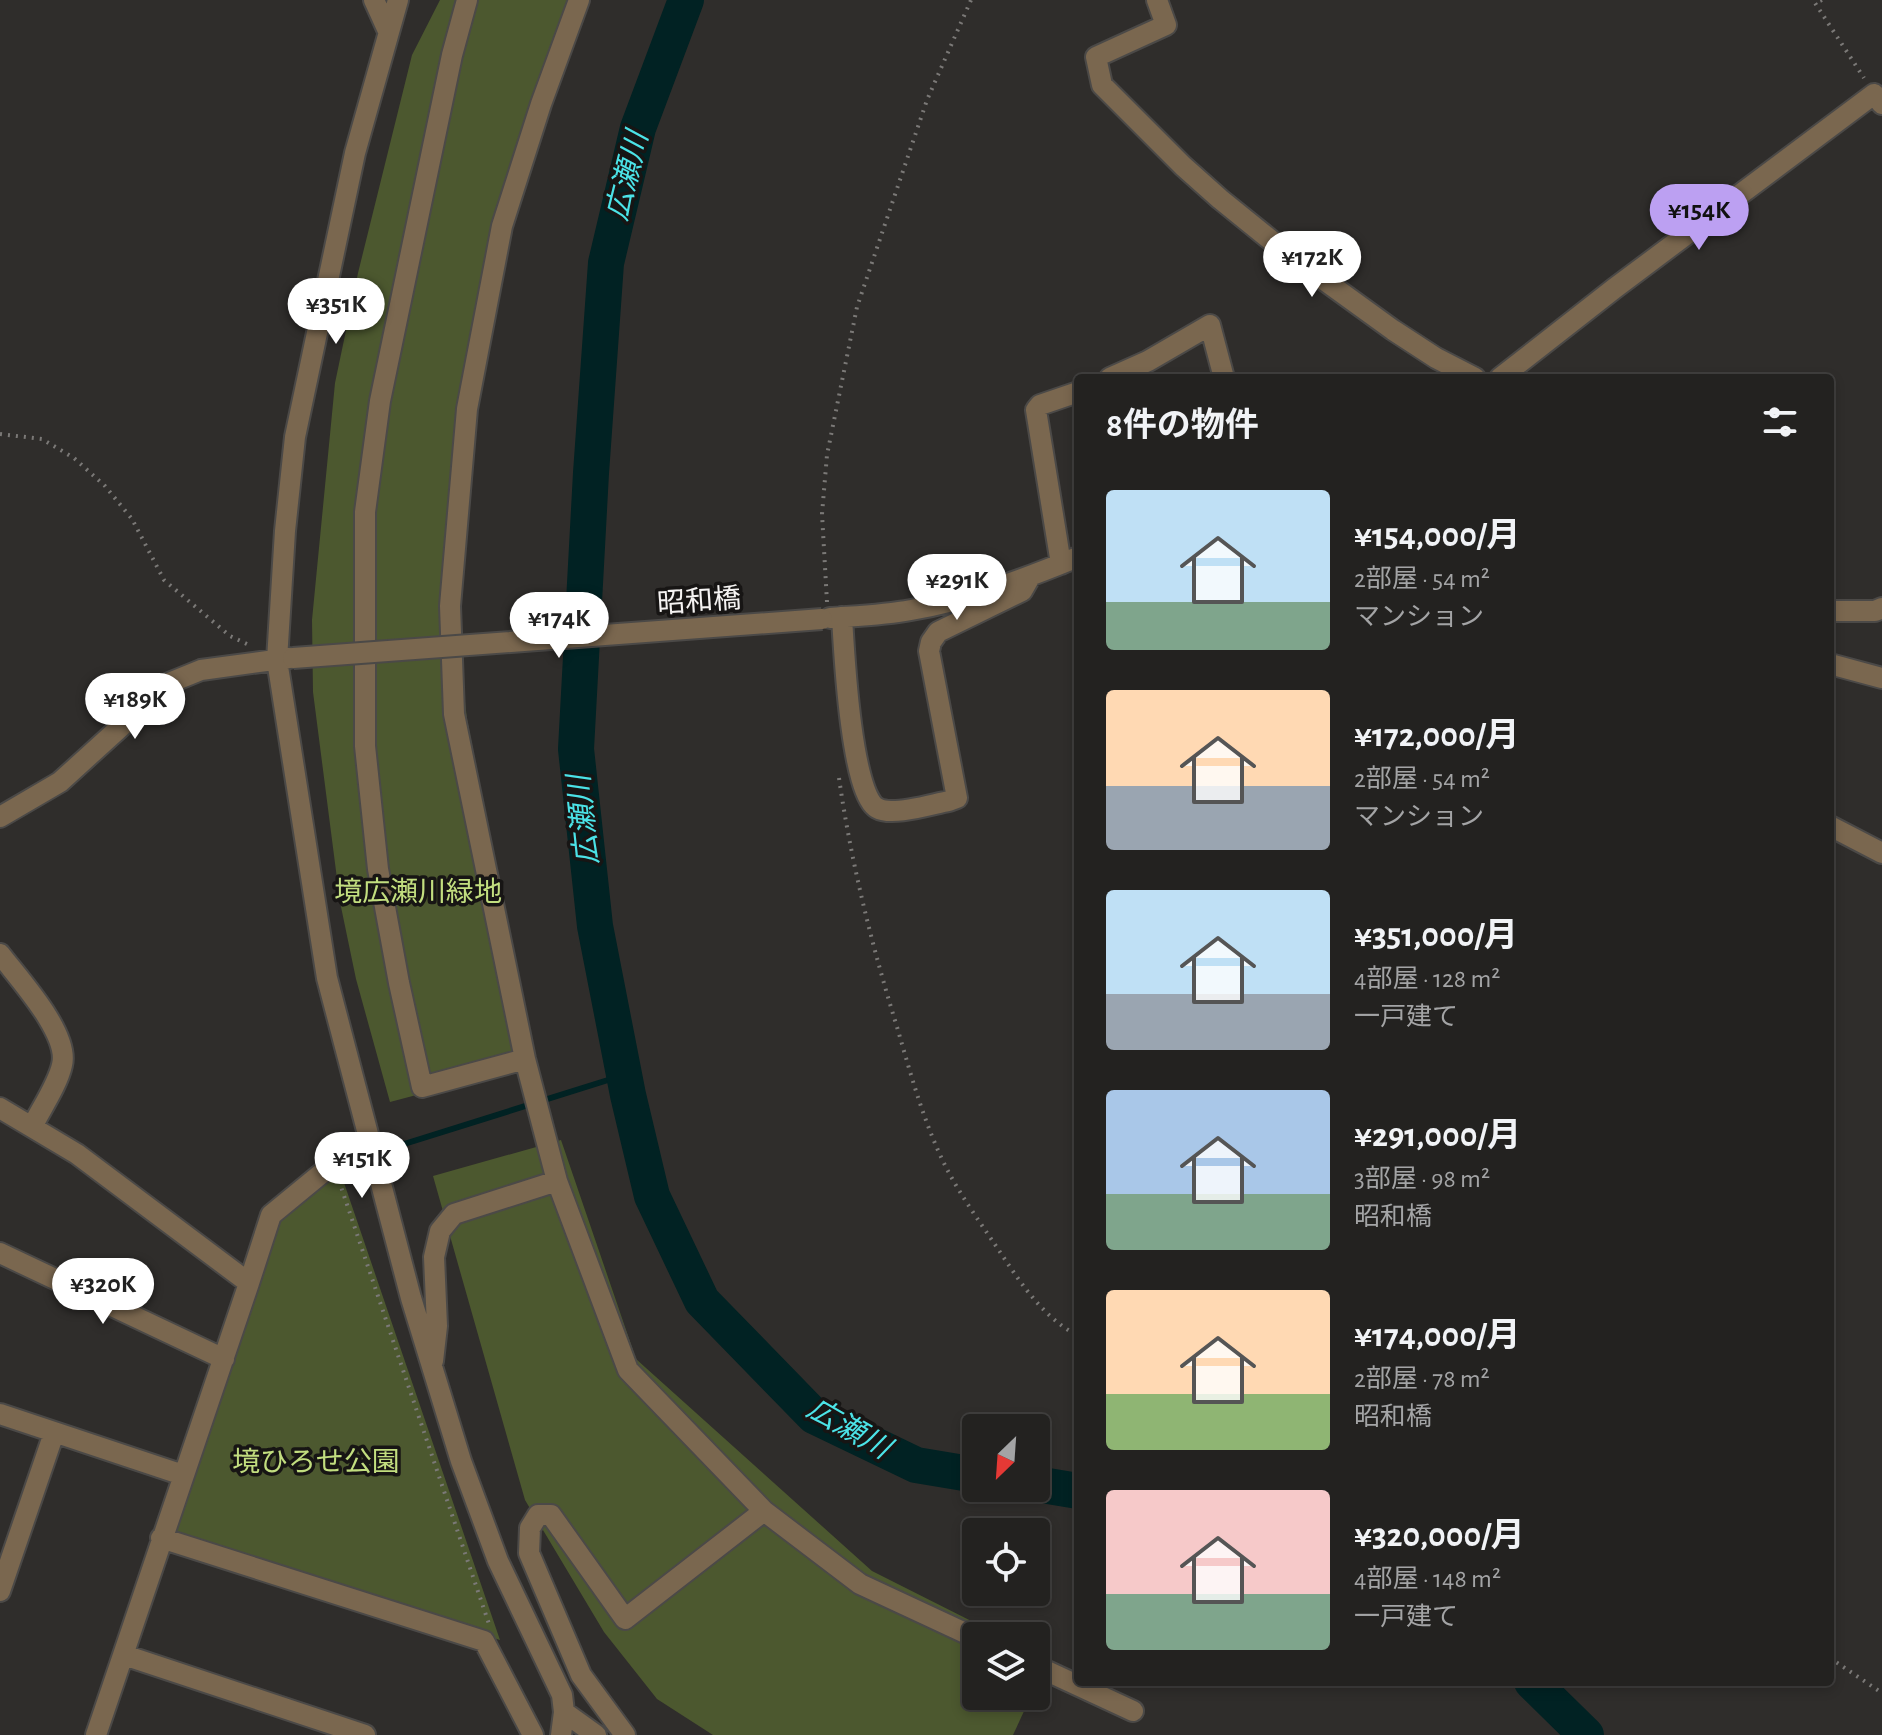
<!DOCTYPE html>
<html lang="ja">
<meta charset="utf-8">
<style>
body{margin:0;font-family:"Alegreya Sans","Noto Sans JP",sans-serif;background:#2b2a29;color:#f1f3f6;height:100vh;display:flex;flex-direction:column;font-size:30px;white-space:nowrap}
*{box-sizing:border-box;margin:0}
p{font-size:26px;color:#a3a4a5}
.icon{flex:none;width:44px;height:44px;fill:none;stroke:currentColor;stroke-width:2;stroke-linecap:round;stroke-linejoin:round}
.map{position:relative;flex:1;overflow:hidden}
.drawer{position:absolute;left:1074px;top:374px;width:760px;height:1312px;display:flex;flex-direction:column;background:#232220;border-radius:8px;box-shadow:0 4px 12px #0003,0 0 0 2px #403f3e}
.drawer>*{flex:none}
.needle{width:52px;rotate:205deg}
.controls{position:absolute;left:962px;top:1414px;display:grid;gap:16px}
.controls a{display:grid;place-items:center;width:88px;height:88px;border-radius:8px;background:#232220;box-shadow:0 4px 12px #0003,0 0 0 2px #403f3e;font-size:40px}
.price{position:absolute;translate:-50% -68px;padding:0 18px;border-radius:28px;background:#fff;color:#222;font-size:26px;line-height:52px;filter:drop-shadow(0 2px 4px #0008)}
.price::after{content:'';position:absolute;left:50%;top:48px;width:24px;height:18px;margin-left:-12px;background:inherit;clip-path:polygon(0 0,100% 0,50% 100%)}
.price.current{background:#bca0f2;color:#111}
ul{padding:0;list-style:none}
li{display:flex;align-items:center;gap:24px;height:200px;padding:0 32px}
li span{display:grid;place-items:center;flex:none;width:224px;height:160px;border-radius:8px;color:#555}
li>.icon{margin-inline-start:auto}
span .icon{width:96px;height:96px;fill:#fffc;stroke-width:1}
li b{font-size:34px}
h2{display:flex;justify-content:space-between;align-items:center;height:96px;padding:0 32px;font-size:34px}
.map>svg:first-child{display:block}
</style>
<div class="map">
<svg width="1882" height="1735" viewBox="0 0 1882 1735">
<rect width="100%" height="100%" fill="#2f2d2b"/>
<!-- green -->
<path fill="#4c582f" d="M440,0H585L507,227L471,416L454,607L467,719L534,1064L390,1102L356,979L340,902L313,692L312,620L335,383L358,273L412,55Z
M561,1140L636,1359L872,1571L1001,1636H976V1696H1031L1013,1735H713L657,1699L604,1632L525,1500L433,1176Z
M340,1171L500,1640L166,1534L282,1217Z"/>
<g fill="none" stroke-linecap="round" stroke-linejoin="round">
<!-- stream -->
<path stroke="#012223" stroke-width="6" d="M385,1150L624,1075"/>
<!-- river -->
<path stroke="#012223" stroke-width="36" d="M686,0L638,128L606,263L591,473L576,749L595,926L628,1095L652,1196L702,1301L814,1416L916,1465L976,1475
M1036,1484L1078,1491
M1532,1682L1586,1735"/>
<defs>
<path id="minor" d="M374,0L388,31
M398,0L355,153L295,437L285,531L277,660L327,978L411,1298L461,1461L498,1561L562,1695L564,1712L561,1735
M467,0L452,55L380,401L365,512V746L378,869L399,983L422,1087L525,1059
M579,0L541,104L502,226L467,409L450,606L454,714L525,1059L557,1181L628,1370L764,1511L860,1584L976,1638
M1157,0L1166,25L1096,57L1102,85L1183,166L1220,199L1288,254L1393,330L1436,358L1475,378
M1110,378L1148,361L1210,325L1224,378
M1500,378L1615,288L1874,94L1882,104
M1061,564L1036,410L1040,405L1078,392
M1830,611H1875L1882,608
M842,617C844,651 851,793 877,808C892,817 932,804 949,801L957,798L929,651L931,642L938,632L1022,591L1030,577
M830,618C857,616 885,615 911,610C969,600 1024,579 1078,557
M1830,664L1882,678
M0,817L60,782L169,683L201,670L289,658
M1830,826L1882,853
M0,954C19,979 70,1034 62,1065C58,1084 41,1109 32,1127
M0,1108L77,1154L249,1283L96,1735
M0,1253L224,1359
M249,1283L271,1215L333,1164
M433,1361L437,1326L434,1257L440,1231L454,1214L557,1181
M0,1414L183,1475
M161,1538L484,1641L533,1735
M0,1591L54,1433
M124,1655L365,1735
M1036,1666L1133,1711
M564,1712L596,1735
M625,1735L581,1675L529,1553L530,1528L538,1515H551L625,1619L764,1511"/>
</defs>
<!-- minor casing -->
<use href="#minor" stroke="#4b4947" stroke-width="24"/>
<!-- path -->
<path stroke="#7b7977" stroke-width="4" stroke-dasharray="2 6" stroke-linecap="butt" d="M1822,0L1815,3L1864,78
M0,434L42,439L74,458L105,486L132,519L164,580L230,636L247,644
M827,602L822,514L827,455L857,307L927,100L971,0
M839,778C851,862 872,946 897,1027C909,1068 920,1109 937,1148C953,1186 978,1219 1000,1252C1022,1285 1043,1317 1078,1336
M339,1181L489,1624
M1830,1658L1882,1693"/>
<!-- minor -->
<use href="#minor" stroke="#7a674f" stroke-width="20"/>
<defs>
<path id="minor-bridge" d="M293,658L822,619"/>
</defs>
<!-- minor-bridge casing -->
<use href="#minor-bridge" stroke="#4b4947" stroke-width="24" stroke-linecap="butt"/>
<!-- minor-bridge -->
<use href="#minor-bridge" stroke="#7a674f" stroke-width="20"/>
</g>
<g text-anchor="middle" stroke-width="7" stroke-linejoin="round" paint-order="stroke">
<!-- street labels -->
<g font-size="28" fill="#f5f3f2" stroke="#171514">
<text transform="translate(699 600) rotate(-4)" y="10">昭和橋</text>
</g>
<!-- park labels -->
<g font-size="28" fill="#c2de7f" stroke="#171514">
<text x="418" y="901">境広瀬川緑地</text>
<text x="316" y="1471">境ひろせ公園</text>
</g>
<!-- water labels -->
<g font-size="30" font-style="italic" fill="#4be3e7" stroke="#171514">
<text transform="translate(627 176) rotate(-76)" y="10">広瀬川</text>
<text transform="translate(583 820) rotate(-96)" y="10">広瀬川</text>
<text transform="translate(849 1428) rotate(30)" y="10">広瀬川</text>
</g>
</g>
</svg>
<div class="controls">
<a><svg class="needle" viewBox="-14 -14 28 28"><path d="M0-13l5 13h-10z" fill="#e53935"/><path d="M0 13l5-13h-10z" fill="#a3a4a5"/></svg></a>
<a><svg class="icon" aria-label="locate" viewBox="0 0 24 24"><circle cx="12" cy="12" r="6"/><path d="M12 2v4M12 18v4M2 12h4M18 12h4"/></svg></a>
<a><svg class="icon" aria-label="layers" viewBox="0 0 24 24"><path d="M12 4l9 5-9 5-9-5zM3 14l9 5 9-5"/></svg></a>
</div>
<b class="price current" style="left:1699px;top:252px">¥154K</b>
<b class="price" style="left:1312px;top:299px">¥172K</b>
<b class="price" style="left:336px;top:346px">¥351K</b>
<b class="price" style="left:957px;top:622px">¥291K</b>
<b class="price" style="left:559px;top:660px">¥174K</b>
<b class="price" style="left:135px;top:741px">¥189K</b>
<b class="price" style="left:362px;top:1200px">¥151K</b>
<b class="price" style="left:103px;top:1326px">¥320K</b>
<section class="drawer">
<h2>8件の物件<svg class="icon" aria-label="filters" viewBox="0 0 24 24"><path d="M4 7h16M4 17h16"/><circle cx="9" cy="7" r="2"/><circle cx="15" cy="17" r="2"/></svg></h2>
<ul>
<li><span style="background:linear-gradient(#bfe0f5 70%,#7fa58c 0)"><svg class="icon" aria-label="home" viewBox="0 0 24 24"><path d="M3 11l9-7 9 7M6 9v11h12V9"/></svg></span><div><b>¥154,000/月</b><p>2部屋 · 54 m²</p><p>マンション</p></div></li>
<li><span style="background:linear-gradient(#ffd9b3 60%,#9aa5b1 0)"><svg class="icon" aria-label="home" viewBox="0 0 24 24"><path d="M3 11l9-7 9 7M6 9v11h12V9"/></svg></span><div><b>¥172,000/月</b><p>2部屋 · 54 m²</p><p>マンション</p></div></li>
<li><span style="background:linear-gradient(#bfe0f5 65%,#9aa5b1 0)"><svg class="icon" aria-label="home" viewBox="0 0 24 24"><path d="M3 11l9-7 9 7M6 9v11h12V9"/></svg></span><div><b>¥351,000/月</b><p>4部屋 · 128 m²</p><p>一戸建て</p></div></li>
<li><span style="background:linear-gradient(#a9c7e8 65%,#7fa58c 0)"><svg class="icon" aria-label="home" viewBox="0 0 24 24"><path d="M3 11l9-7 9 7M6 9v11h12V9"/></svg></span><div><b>¥291,000/月</b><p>3部屋 · 98 m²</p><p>昭和橋</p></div></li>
<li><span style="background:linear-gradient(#ffd9b3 65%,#8fb573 0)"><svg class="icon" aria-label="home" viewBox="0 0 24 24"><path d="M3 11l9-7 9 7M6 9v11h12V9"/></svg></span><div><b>¥174,000/月</b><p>2部屋 · 78 m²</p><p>昭和橋</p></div></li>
<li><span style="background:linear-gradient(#f6c9c9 65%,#7fa58c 0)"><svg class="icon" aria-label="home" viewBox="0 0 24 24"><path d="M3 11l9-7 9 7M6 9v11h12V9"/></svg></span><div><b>¥320,000/月</b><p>4部屋 · 148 m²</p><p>一戸建て</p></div></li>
</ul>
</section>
</div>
